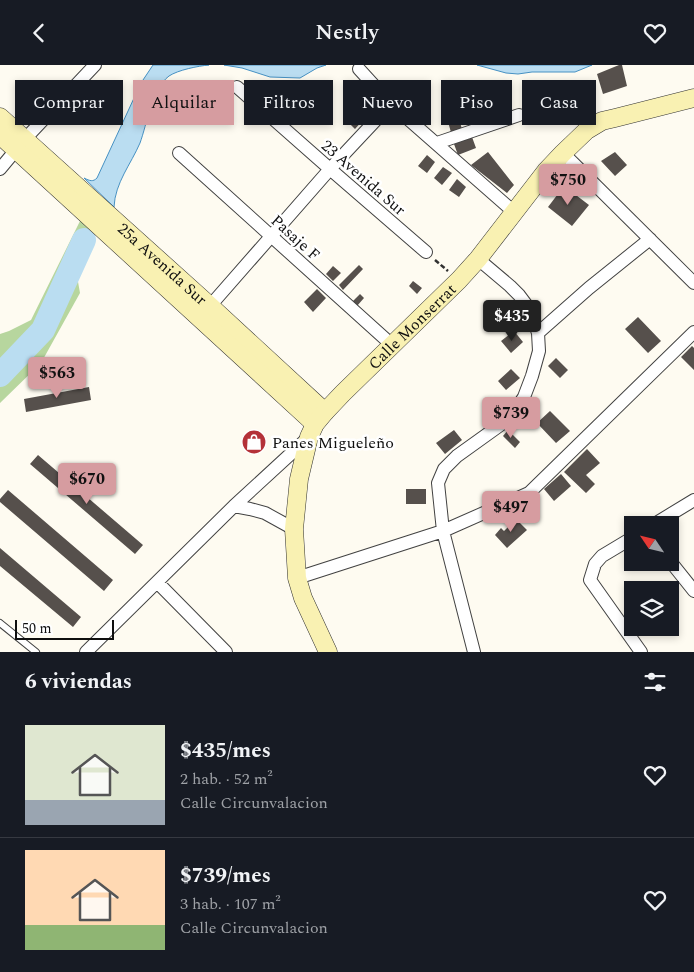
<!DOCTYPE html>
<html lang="es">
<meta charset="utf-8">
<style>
body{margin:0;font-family:Spectral,serif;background:#242831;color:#f1f3f6;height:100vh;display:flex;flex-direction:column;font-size:19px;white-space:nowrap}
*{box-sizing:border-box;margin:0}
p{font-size:16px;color:#9ea1a6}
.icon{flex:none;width:28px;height:28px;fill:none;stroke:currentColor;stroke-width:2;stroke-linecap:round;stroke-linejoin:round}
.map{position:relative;height:587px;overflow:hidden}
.side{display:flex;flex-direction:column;background:#171b24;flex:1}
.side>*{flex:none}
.banner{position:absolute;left:15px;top:15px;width:665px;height:45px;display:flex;gap:10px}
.needle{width:32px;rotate:305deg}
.buttons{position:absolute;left:624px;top:451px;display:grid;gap:10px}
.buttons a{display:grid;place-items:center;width:55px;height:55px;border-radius:0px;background:#171b24;box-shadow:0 2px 8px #0003;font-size:25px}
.scale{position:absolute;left:15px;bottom:12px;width:99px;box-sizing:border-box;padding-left:5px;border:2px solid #0f0f0f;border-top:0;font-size:14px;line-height:18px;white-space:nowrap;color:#0f0f0f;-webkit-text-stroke:4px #fff;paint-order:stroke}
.price{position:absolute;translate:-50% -42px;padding:0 11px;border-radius:5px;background:#d69ca0;color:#111;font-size:16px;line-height:32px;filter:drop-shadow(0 1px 2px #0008)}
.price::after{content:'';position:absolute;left:50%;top:30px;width:15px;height:11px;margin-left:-8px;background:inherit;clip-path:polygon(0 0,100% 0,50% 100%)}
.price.active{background:#222;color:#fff}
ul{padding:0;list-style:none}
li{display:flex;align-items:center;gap:15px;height:125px;padding:0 25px}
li+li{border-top:1px solid #363941}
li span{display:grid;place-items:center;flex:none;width:140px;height:100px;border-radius:0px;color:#555}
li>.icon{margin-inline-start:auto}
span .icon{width:60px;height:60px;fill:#fffc;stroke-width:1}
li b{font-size:21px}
h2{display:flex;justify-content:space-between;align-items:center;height:60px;padding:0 25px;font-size:21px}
.tag{padding:0 18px;border-radius:0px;background:#171b24;box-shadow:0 2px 8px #0003;font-size:18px;line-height:45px}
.tag.active{background:#d69ca0;color:#111}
header{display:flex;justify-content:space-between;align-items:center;height:65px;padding:0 25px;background:#171b24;font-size:22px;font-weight:600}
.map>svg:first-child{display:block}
</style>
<header><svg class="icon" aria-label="back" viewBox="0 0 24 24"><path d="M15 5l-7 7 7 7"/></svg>Nestly<svg class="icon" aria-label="heart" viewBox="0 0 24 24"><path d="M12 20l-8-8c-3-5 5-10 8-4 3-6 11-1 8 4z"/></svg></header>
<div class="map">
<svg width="694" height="587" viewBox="0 0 694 587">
<rect width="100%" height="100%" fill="#fefbf1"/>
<!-- forest -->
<path fill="#b7d69e" d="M81,154L96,167L79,197L77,211L80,228L41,298L0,338V269L9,266L31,255Z"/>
<!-- water -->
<path fill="#baddf1" stroke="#4691c3" d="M153,0H209C198,1 178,5 169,11C152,24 147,59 140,78C131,99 115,118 114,142L84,113C90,116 93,117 97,113L141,18Z
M224,0H326L317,3L300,13L270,12L242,3Z
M477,0H592L575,7H532L518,9L506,8Z"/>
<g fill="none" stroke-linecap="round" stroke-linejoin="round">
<!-- river -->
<path stroke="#baddf1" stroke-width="24" d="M0,310L43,265L84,175"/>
</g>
<!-- building -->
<path fill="#56504c" d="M619,0H622L627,21L603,29L597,9Z
M363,31L373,40V44L355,64L346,55L354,47L351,44Z
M456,43L463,68L452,71L445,46Z
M472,72L476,83L458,90L454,79Z
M488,87L514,120L507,128L471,100Z
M615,87L627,100L615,111L601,96Z
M427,90L435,97L427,108L418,101Z
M443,102L452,108L442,120L434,113Z
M457,114L466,122L459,132L449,125Z
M564,121L589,140L572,161L548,142Z
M359,200L363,204L343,225L339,220Z
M333,201L341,208L333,216L326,209Z
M413,216L422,223L417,229L409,221Z
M317,224L326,233L313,247L304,237Z
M360,229L364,233L357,241L353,236Z
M638,252L661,276L648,288L625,264Z
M514,266L523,277L511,288L501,276Z
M692,281L694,283V305L681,292Z
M556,293L568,305L560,313L548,301Z
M511,304L520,313L506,325L498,316Z
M89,322L91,335L26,347L24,334Z
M550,346L570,366L556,378L537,358Z
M454,365L462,375L445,389L436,378Z
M508,365L520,377L515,383L503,371Z
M252,369L262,379L256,384L247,374Z
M587,384L600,398L586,410L595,419L586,428L564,407Z
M38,390L143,480L135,489L30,399Z
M561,409L571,421L554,436L544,424Z
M406,424H426V439H406Z
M8,425L113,515L104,526L0,437V434Z
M516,454L527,465L507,483L495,470L501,463L504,466Z
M0,483L81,552L73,562L0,501Z"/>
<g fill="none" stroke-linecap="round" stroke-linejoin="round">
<defs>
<path id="lane" d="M0,558L36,587"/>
<path id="street" d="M359,4L391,39L514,147
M237,22L330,104L426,187
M437,78L519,50
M179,88L392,280
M563,88L694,218
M0,104L25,74L95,0
M210,241L330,104L391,39
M538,268L589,223L650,174
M234,441L250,444L265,448L294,464
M653,460L694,435
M632,473L602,491L595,499L590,515L641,587
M670,496L694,526
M297,513L443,466L529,428L694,267
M157,517L226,587
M86,587L234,441L309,372
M474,587L443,466L438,418L444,404L457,391L510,353L524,332L532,311L539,286L538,268L532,251L528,242L519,230L510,221L478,194"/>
<g id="secondary">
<path id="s1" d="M0,52L210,241L325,347"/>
<path d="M0,70L315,359"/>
<path id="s2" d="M328,587L303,533L297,513L294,464L299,414L309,372L315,359L325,347L343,328L459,215L478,194L546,106L563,88L587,65L602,56L615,53L694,33"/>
</g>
</defs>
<!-- lane casing -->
<use href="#lane" stroke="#424242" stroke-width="8"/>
<!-- street casing -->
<use href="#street" stroke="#424242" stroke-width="14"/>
<!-- secondary casing -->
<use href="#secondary" stroke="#313131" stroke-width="19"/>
<!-- path -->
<path stroke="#313131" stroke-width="2.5" stroke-dasharray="5 2.5" stroke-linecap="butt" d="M435,195L448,206"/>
<!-- lane -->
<use href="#lane" stroke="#fff" stroke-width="6"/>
<!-- street -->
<use href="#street" stroke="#fff" stroke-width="12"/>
<!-- secondary -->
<use href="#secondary" stroke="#f9f1b2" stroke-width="18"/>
</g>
<!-- icons -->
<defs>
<symbol id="shop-disc" viewBox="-11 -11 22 22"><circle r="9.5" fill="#b43138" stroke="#fff"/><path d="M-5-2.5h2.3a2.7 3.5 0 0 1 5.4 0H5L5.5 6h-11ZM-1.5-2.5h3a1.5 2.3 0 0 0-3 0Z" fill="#fff"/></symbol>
</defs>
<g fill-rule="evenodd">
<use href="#shop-disc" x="240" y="363" width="28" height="28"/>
</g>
<g text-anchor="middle" stroke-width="5" stroke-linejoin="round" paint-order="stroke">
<!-- street labels -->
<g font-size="16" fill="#0f0f0f" stroke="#fff">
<text transform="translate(364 112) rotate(41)" y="6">23 Avenida Sur</text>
<text transform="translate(296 172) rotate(42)" y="6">Pasaje F</text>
<text dy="6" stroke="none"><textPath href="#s1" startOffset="219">25a Avenida Sur</textPath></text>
<text dy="6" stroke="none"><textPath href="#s2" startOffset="375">Calle Monserrat</textPath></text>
</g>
<!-- poi labels -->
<g font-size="16" fill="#0f0f0f" stroke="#fff" text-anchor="start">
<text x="272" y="383">Panes Migueleño</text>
</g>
</g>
</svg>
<div class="buttons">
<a><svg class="needle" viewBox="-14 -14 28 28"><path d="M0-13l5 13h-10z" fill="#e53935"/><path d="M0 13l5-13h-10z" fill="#9ea1a6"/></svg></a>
<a><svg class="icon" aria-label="layers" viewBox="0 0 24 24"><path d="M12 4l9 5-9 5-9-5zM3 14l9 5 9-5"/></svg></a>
</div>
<div class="scale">50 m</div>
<b class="price" style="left:568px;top:141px">$750</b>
<b class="price active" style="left:512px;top:277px">$435</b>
<b class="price" style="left:57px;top:334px">$563</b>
<b class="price" style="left:511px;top:374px">$739</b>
<b class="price" style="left:87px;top:440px">$670</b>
<b class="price" style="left:511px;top:468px">$497</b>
<div class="banner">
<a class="tag">Comprar</a>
<a class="tag active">Alquilar</a>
<a class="tag">Filtros</a>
<a class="tag">Nuevo</a>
<a class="tag">Piso</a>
<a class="tag">Casa</a>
</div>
</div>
<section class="side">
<h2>6 viviendas<svg class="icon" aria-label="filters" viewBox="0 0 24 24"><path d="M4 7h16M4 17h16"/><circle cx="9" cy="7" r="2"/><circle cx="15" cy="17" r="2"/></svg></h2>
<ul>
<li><span style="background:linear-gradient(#dfe7d0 75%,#9aa5b1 0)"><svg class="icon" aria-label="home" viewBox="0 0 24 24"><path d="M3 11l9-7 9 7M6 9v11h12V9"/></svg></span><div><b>$435/mes</b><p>2 hab. · 52 m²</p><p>Calle Circunvalacion</p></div><svg class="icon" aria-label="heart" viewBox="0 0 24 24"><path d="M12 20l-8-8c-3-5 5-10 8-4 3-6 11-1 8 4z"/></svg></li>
<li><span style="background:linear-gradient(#ffd9b3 75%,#8fb573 0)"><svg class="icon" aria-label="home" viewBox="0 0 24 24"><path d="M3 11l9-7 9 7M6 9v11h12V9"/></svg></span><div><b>$739/mes</b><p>3 hab. · 107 m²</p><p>Calle Circunvalacion</p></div><svg class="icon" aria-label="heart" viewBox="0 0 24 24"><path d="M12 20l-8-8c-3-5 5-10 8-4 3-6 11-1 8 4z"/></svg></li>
</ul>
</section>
